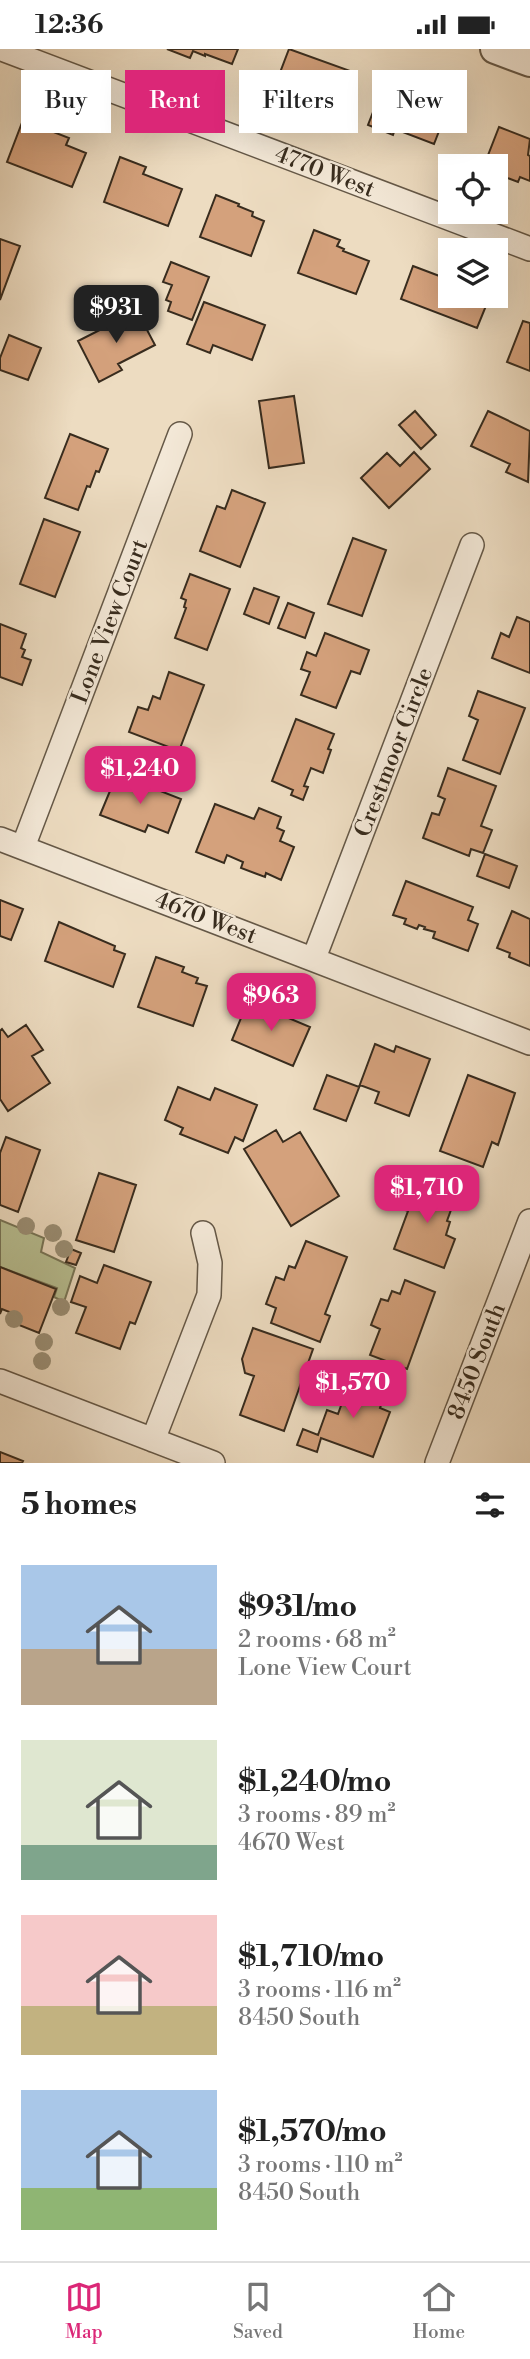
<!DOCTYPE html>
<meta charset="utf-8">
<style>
body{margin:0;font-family:"Libre Bodoni",serif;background:#f2f2f2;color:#222;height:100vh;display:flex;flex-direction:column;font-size:26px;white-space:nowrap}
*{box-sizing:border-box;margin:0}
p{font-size:23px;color:#767676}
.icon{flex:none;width:38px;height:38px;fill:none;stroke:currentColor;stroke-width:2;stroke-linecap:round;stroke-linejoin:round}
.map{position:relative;height:1414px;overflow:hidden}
.panel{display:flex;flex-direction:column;background:#fff;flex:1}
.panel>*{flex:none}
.guide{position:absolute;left:21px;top:21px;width:488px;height:63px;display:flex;gap:14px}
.controls{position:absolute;left:438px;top:105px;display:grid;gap:14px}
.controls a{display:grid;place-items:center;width:70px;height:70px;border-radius:0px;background:#fff;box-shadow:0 7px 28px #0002;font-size:35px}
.price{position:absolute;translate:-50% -60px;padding:0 16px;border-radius:14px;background:#db2777;color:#fff;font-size:23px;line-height:46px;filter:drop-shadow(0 2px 4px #0008)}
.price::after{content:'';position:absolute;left:50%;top:42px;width:21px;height:16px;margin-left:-10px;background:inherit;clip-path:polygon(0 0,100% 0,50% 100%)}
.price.active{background:#222;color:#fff}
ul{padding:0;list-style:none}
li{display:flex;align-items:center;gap:21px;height:175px;padding:0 21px}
li span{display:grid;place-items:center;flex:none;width:196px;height:140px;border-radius:0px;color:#555}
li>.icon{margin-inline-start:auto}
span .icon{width:84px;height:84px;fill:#fffc;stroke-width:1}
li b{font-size:30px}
h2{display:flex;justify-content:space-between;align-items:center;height:84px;padding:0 21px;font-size:30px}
.tag{padding:0 24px;border-radius:0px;background:#fff;box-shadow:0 7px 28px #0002;font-size:24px;line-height:63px}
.tag.active{background:#db2777;color:#fff}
.status{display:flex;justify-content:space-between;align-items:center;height:49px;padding:0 35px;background:#fff;direction:ltr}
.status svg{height:19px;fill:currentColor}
.tab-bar{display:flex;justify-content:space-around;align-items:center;height:98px;border-top:2px solid #e0e0e0;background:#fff;font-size:19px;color:#767676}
.tab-bar a{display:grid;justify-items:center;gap:4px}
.tab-bar .active{color:#db2777}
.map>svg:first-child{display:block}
</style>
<div class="status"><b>12:36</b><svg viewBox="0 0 49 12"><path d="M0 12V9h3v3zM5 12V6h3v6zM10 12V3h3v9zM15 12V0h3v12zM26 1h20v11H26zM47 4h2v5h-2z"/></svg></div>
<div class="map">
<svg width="530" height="1414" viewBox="0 0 530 1414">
<rect width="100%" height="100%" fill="#eddcc1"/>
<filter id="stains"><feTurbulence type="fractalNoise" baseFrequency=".00286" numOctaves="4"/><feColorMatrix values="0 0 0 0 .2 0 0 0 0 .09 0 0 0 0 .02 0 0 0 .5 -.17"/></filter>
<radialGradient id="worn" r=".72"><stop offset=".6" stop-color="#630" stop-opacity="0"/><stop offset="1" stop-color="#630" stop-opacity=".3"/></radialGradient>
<!-- green -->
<path fill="#b8c093" stroke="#787658" stroke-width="2" d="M0,1171L44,1189L41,1203L75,1219L64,1253L54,1248L57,1239L0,1218Z"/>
<!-- building -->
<path fill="#d4a17c" stroke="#382c1e" stroke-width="2" d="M167,0H238L232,15L205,5V7L193,2L190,9Z
M289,0L353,23L339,58L301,43L298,51L273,42Z
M384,35L448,59L434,95L395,80L393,86L368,76Z
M23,71L69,89L66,96L86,104L72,138L7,113Z
M499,78L530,90L528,106L530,107V132L520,128L518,133L497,125L499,120L485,114Z
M120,108L146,118L143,125L182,140L168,177L104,153Z
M216,146L239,155L238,157L253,163L252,167L264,172L251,207L200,188Z
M314,181L340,191L337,197L344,200L343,202L369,212L356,245L298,224Z
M0,190L20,197L0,251Z
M171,213L209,228L192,271L168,262L171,253L166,251L172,236L163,233Z
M413,217L450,231V247H490L477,279L401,250Z
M204,253L265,276L252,311L213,296L210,304L187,295Z
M137,262L155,296L118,315L122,321L99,333L78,292Z
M523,272L530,274V322L507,313Z
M9,286L41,299L28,331L0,321V309Z
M294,347L304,414L269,419L259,352Z
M415,362L436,386L421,400L399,376Z
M488,362L530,382L528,433L506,423L510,415L471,397Z
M70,385L108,400L99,423L96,422L90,438L87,437L78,461L45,449Z
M414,403L430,420L389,459L361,429L387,404L400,417Z
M232,441L265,454L240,518L200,502L217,457L225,460Z
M44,470L80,483L55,548L20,535Z
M353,489L386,501L362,567L328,555Z
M190,525L230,540L207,601L175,589L186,559L184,558L186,551L181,549Z
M254,539L279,548L269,575L244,565Z
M288,554L314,564L305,589L278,579Z
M517,568L530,573V624L492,609L501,584L509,588Z
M0,575L26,585L21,599L25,601L22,608L31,611L22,636L0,628Z
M325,584L369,601L360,625L351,622L336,659L301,646L310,623L301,620L307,603L316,607Z
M169,623L204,636L179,702L129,683L138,658L148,661L153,647L160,650Z
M478,642L525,659L500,725L463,711L478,671L469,667Z
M296,670L334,685L328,700L331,701L323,724L311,719L304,737L308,738L303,751L291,746L293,741L272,732Z
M448,719L496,737L481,777L492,781L483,804L471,800L469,807L423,789L432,764L439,766L445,750L438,747Z
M117,725L181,750L168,784L148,776L145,783L100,766Z
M215,755L254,770L259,759L281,768L277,779L284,782L280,792L294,798L281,831L266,824L265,828L241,819L243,813L227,806L224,814L196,803Z
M485,805L517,817L509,839L477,827Z
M406,832L473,858L468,871L478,875L468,902L433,889L435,883L424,880L425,878L419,876L417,880L404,875L406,870L393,866Z
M0,851L23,860L11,891L0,887Z
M512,862L530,870V917L509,908L510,904L497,899Z
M59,873L115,897L114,901L125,905L113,938L45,912Z
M156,908L184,918L182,923L198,929L196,934L207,937L193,977L138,958Z
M248,952L310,978L293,1017L232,991Z
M26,976L43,1001L32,1007L50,1034L8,1062L0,1050V982L2,980L8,988Z
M375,995L394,1003L396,997L430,1010L409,1067L375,1054L379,1043L360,1036L346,1072L314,1060L327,1026L359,1038Z
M468,1026L515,1044L498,1096L492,1093L483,1118L440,1102Z
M178,1038L210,1051L215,1039L257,1056L243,1092L235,1088L228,1104L180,1085L183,1079L165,1071Z
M276,1081L283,1093L300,1083L339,1147L291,1177L244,1100Z
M6,1088L40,1101L18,1163L0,1156V1104Z
M99,1124L136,1136L114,1203L76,1191Z
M416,1132L456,1147L447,1172L450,1173L446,1186L455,1190L444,1219L394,1200L408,1162L405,1161Z
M306,1192L347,1208L325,1265L330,1267L320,1293L271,1274L276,1259L266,1255L276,1228L284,1231L289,1217L295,1219Z
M71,1200L81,1204L76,1216L66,1213Z
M104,1216L151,1233L135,1275L130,1273L120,1300L76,1284L86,1258L71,1253L80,1227L97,1234Z
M0,1218L56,1240L39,1284L9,1272L12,1264L2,1260L0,1265Z
M405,1231L435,1243L407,1320L370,1306L380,1280L371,1276L381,1250L388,1252L392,1242L400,1245Z
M253,1279L313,1300L284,1382L240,1366L254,1327L245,1324L242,1310Z
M352,1326L387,1339L380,1359L390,1363L373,1408L321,1389L317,1403L297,1396L303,1380L318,1386L327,1361L338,1365Z
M0,1403L23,1412L22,1414H0Z"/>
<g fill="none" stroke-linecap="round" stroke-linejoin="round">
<defs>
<path id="minor" d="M2,0L530,200
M0,790L530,994
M23,798L180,385
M314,909L472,496
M0,1332L213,1414
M153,1391L209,1246L210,1214L203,1184
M437,1414L530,1172"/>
<path id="tertiary" d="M495,0L530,13"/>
</defs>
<!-- minor casing -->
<use href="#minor" stroke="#655847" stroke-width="26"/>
<!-- tertiary casing -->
<use href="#tertiary" stroke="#655847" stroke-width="32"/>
<!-- minor -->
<use href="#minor" stroke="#f3e8d7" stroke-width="23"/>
<!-- tertiary -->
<use href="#tertiary" stroke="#f3e8d7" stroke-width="28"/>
</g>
<!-- trees -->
<g fill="#9b9077">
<circle cx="26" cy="1177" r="9"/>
<circle cx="53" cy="1184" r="9"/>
<circle cx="64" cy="1200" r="9"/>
<circle cx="61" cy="1258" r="9"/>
<circle cx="14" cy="1270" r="9"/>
<circle cx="44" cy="1293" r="9"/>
<circle cx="42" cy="1312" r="9"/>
</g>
<g text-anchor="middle" stroke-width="5" stroke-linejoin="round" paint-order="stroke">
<!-- street labels -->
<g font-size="23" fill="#382c1e" stroke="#f3e8d7">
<text transform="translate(325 122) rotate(21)" y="8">4770 West</text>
<text transform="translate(109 572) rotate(-69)" y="8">Lone View Court</text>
<text transform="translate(393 703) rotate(-69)" y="8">Crestmoor Circle</text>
<text transform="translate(206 868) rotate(21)" y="8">4670 West</text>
<text transform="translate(476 1312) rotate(-69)" y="8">8450 South</text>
</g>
</g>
<rect width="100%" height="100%" filter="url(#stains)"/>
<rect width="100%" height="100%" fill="url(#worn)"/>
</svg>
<div class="controls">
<a><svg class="icon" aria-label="locate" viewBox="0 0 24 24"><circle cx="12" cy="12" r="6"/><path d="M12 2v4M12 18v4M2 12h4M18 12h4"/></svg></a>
<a><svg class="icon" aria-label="layers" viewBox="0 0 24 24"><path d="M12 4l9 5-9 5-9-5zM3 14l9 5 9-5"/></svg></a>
</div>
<b class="price active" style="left:116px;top:296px">$931</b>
<b class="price" style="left:140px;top:757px">$1,240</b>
<b class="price" style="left:271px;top:984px">$963</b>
<b class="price" style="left:427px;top:1176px">$1,710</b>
<b class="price" style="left:353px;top:1371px">$1,570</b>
<div class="guide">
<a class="tag">Buy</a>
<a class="tag active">Rent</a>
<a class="tag">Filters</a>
<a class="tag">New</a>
</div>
</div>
<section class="panel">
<h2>5 homes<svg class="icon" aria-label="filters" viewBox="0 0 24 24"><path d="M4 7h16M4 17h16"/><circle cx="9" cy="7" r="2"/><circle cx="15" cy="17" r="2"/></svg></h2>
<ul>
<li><span style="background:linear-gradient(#a9c7e8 60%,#b9a48a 0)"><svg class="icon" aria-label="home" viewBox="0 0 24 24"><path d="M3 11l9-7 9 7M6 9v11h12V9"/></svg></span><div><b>$931/mo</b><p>2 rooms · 68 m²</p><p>Lone View Court</p></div></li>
<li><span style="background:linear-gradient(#dfe7d0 75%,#7fa58c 0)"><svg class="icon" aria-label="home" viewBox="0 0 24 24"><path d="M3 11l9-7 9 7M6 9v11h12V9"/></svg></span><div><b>$1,240/mo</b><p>3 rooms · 89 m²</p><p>4670 West</p></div></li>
<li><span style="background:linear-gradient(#f6c9c9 65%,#c2b280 0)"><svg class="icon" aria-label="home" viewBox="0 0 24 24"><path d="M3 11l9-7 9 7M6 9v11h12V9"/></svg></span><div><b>$1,710/mo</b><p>3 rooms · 116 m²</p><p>8450 South</p></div></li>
<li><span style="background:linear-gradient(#a9c7e8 70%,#8fb573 0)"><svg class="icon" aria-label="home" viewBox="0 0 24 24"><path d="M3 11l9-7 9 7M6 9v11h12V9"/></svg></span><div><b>$1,570/mo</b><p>3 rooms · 110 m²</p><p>8450 South</p></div></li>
</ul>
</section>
<nav class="tab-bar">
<a class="active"><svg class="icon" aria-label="map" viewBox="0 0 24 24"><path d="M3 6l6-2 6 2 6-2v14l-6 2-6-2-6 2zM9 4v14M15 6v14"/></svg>Map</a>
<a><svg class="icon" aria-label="saved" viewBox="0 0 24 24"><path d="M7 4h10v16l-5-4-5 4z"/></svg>Saved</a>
<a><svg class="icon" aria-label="home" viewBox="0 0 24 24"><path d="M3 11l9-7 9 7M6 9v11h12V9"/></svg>Home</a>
</nav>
